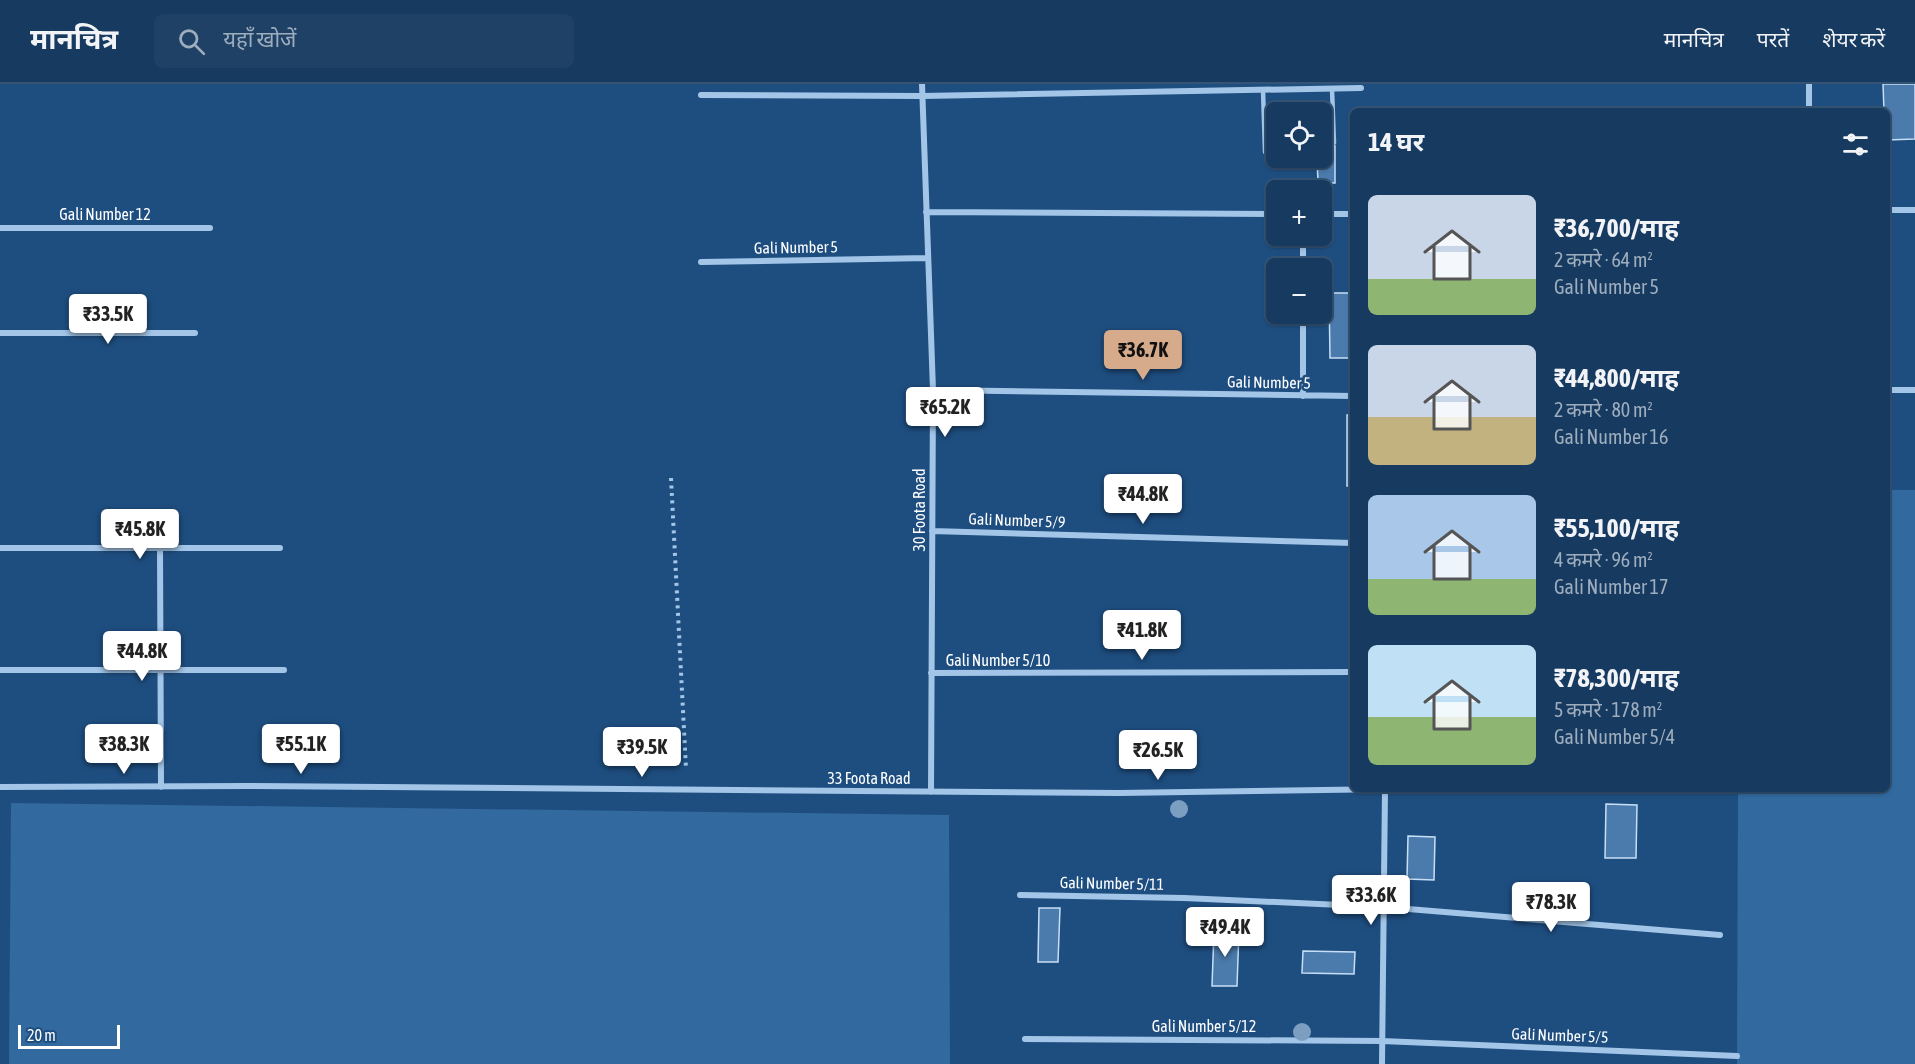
<!DOCTYPE html>
<html lang="hi">
<meta charset="utf-8">
<style>
body{margin:0;font-family:"Asap Condensed","Noto Sans Devanagari",sans-serif;background:#1f4166;color:#f1f3f6;height:100vh;display:flex;flex-direction:column;font-size:22px;white-space:nowrap}
*{box-sizing:border-box;margin:0}
p{font-size:20px;color:#9eadbd}
.icon{flex:none;width:33px;height:33px;fill:none;stroke:currentColor;stroke-width:2;stroke-linecap:round;stroke-linejoin:round}
.map{position:relative;flex:1;overflow:hidden}
.drawer{position:absolute;left:1350px;top:24px;width:540px;height:684px;display:flex;flex-direction:column;background:#163a60;border-radius:9px;box-shadow:0 2px 4px #0004,0 0 0 2px #355475}
.drawer>*{flex:none}
.controls{position:absolute;left:1266px;top:18px;display:grid;gap:12px}
.controls a{display:grid;place-items:center;width:66px;height:66px;border-radius:9px;background:#163a60;box-shadow:0 2px 4px #0004,0 0 0 2px #355475;font-size:30px}
.scale{position:absolute;left:18px;bottom:15px;width:102px;box-sizing:border-box;padding-left:6px;border:3px solid #fff;border-top:0;font-size:16px;line-height:21px;white-space:nowrap;color:#fff;-webkit-text-stroke:4px #1e4e80;paint-order:stroke}
.price{position:absolute;translate:-50% -51px;padding:0 14px;border-radius:6px;background:#fff;color:#222;font-size:20px;line-height:39px;filter:drop-shadow(0 2px 3px #0008)}
.price::after{content:'';position:absolute;left:50%;top:36px;width:18px;height:14px;margin-left:-9px;background:inherit;clip-path:polygon(0 0,100% 0,50% 100%)}
.price.active{background:#d6ab8b;color:#111}
ul{padding:0;list-style:none}
li{display:flex;align-items:center;gap:18px;height:150px;padding:0 18px}
li span{display:grid;place-items:center;flex:none;width:168px;height:120px;border-radius:9px;color:#555}
li>.icon{margin-inline-start:auto}
span .icon{width:72px;height:72px;fill:#fffc;stroke-width:1}
li b{font-size:26px}
h2{display:flex;justify-content:space-between;align-items:center;height:72px;padding:0 18px;font-size:26px}
header{display:flex;align-items:center;gap:36px;box-sizing:border-box;height:84px;padding:0 30px;background:#163a60;border-bottom:2px solid #355475}
header strong{font-size:28px}
nav{display:flex;gap:33px;margin-inline-start:auto;font-size:21px}
.search{width:420px;height:54px;background:#1f4166;display:flex;align-items:center;gap:15px;box-sizing:border-box;padding:0 21px;border-radius:9px;color:#9eadbd;font-size:22px}
.map>svg:first-child{display:block}
</style>
<header>
<strong>मानचित्र</strong>
<div class="search"><svg class="icon" aria-label="search" viewBox="0 0 24 24"><circle cx="10" cy="10" r="6"/><path d="M15 15l6 6"/></svg>यहाँ खोजें</div>
<nav><a>मानचित्र</a><a>परतें</a><a>शेयर करें</a></nav>
</header>
<div class="map">
<svg width="1915" height="980" viewBox="0 0 1915 980">
<rect width="100%" height="100%" fill="#1e4e80"/>
<!-- green -->
<path fill="#32699e" d="M1887,406H1915V980H1737L1738,705H1887Z
M11,719L949,731L950,980H9Z"/>
<!-- building -->
<path fill="#4b7bac" stroke="#c7dff6" stroke-width="1.5" d="M1883,0H1915V55L1887,56V27H1884Z
M1322,62H1335V99H1318L1317,74H1322Z
M1329,209H1350L1351,274H1330Z
M1347,331H1353V402H1347Z
M1606,720L1637,721L1636,774H1605Z
M1408,752L1435,753L1434,796L1407,795Z
M1039,824H1060L1058,878H1038Z
M1214,846L1239,847L1237,902H1212Z
M1303,867L1355,868L1354,890L1302,889Z"/>
<g fill="none" stroke-linecap="round" stroke-linejoin="round">
<!-- path -->
<path stroke="#a3c6e8" stroke-width="4" stroke-dasharray="3 4.5" stroke-linecap="butt" d="M671,394L686,685"/>
<!-- lane -->
<path stroke="#a3c6e8" stroke-width="4.5" d="M1332,5L1334,59
M1263,6L1265,68"/>
<!-- street -->
<path stroke="#a3c6e8" stroke-width="6" d="M922,0L933,306L931,708
M1809,0V27
M701,11L922,12L1361,4
M1887,126H1915
M926,128L1276,130
M1322,130H1353
M0,144H210
M701,178L927,174
M1303,184V152
M0,249H195
M933,306L1353,312
M1887,306H1915
M1303,312V230
M932,447L1353,459
M0,464H280
M160,464L161,703
M0,586H284
M931,589L1353,588
M0,703L248,702L1119,709L1393,705
M1020,811L1184,814L1384,823L1720,851
M1025,955L1382,957L1737,972
M1382,980L1385,705"/>
</g>
<!-- trees -->
<g fill="#7b9ec1">
<circle cx="1179" cy="725" r="9"/>
<circle cx="1302" cy="948" r="9"/>
</g>
<g text-anchor="middle" stroke-width="5" stroke-linejoin="round" paint-order="stroke">
<!-- street labels -->
<g font-size="16" fill="#fff" stroke="#1e4e80">
<text x="105" y="136">Gali Number 12</text>
<text transform="translate(796 163) rotate(-1)" y="6">Gali Number 5</text>
<text transform="translate(1269 298) rotate(1)" y="6">Gali Number 5</text>
<text transform="translate(919 426) rotate(-90)" y="6">30 Foota Road</text>
<text transform="translate(1017 436) rotate(2)" y="6">Gali Number 5/9</text>
<text x="998" y="582">Gali Number 5/10</text>
<text x="869" y="700">33 Foota Road</text>
<text transform="translate(1112 799) rotate(1)" y="6">Gali Number 5/11</text>
<text x="1204" y="948">Gali Number 5/12</text>
<text transform="translate(1560 951) rotate(2)" y="6">Gali Number 5/5</text>
</g>
</g>
</svg>
<div class="controls">
<a><svg class="icon" aria-label="locate" viewBox="0 0 24 24"><circle cx="12" cy="12" r="6"/><path d="M12 2v4M12 18v4M2 12h4M18 12h4"/></svg></a>
<a>+</a>
<a>−</a>
</div>
<div class="scale">20 m</div>
<b class="price" style="left:108px;top:261px">₹33.5K</b>
<b class="price active" style="left:1143px;top:297px">₹36.7K</b>
<b class="price" style="left:945px;top:354px">₹65.2K</b>
<b class="price" style="left:1143px;top:441px">₹44.8K</b>
<b class="price" style="left:140px;top:476px">₹45.8K</b>
<b class="price" style="left:1142px;top:577px">₹41.8K</b>
<b class="price" style="left:142px;top:598px">₹44.8K</b>
<b class="price" style="left:124px;top:691px">₹38.3K</b>
<b class="price" style="left:301px;top:691px">₹55.1K</b>
<b class="price" style="left:642px;top:694px">₹39.5K</b>
<b class="price" style="left:1158px;top:697px">₹26.5K</b>
<b class="price" style="left:1371px;top:842px">₹33.6K</b>
<b class="price" style="left:1551px;top:849px">₹78.3K</b>
<b class="price" style="left:1225px;top:874px">₹49.4K</b>
<section class="drawer">
<h2>14 घर<svg class="icon" aria-label="filters" viewBox="0 0 24 24"><path d="M4 7h16M4 17h16"/><circle cx="9" cy="7" r="2"/><circle cx="15" cy="17" r="2"/></svg></h2>
<ul>
<li><span style="background:linear-gradient(#c9d6e8 70%,#8fb573 0)"><svg class="icon" aria-label="home" viewBox="0 0 24 24"><path d="M3 11l9-7 9 7M6 9v11h12V9"/></svg></span><div><b>₹36,700/माह</b><p>2 कमरे · 64 m²</p><p>Gali Number 5</p></div></li>
<li><span style="background:linear-gradient(#c9d6e8 60%,#c2b280 0)"><svg class="icon" aria-label="home" viewBox="0 0 24 24"><path d="M3 11l9-7 9 7M6 9v11h12V9"/></svg></span><div><b>₹44,800/माह</b><p>2 कमरे · 80 m²</p><p>Gali Number 16</p></div></li>
<li><span style="background:linear-gradient(#a9c7e8 70%,#8fb573 0)"><svg class="icon" aria-label="home" viewBox="0 0 24 24"><path d="M3 11l9-7 9 7M6 9v11h12V9"/></svg></span><div><b>₹55,100/माह</b><p>4 कमरे · 96 m²</p><p>Gali Number 17</p></div></li>
<li><span style="background:linear-gradient(#bfe0f5 60%,#8fb573 0)"><svg class="icon" aria-label="home" viewBox="0 0 24 24"><path d="M3 11l9-7 9 7M6 9v11h12V9"/></svg></span><div><b>₹78,300/माह</b><p>5 कमरे · 178 m²</p><p>Gali Number 5/4</p></div></li>
</ul>
</section>
</div>
